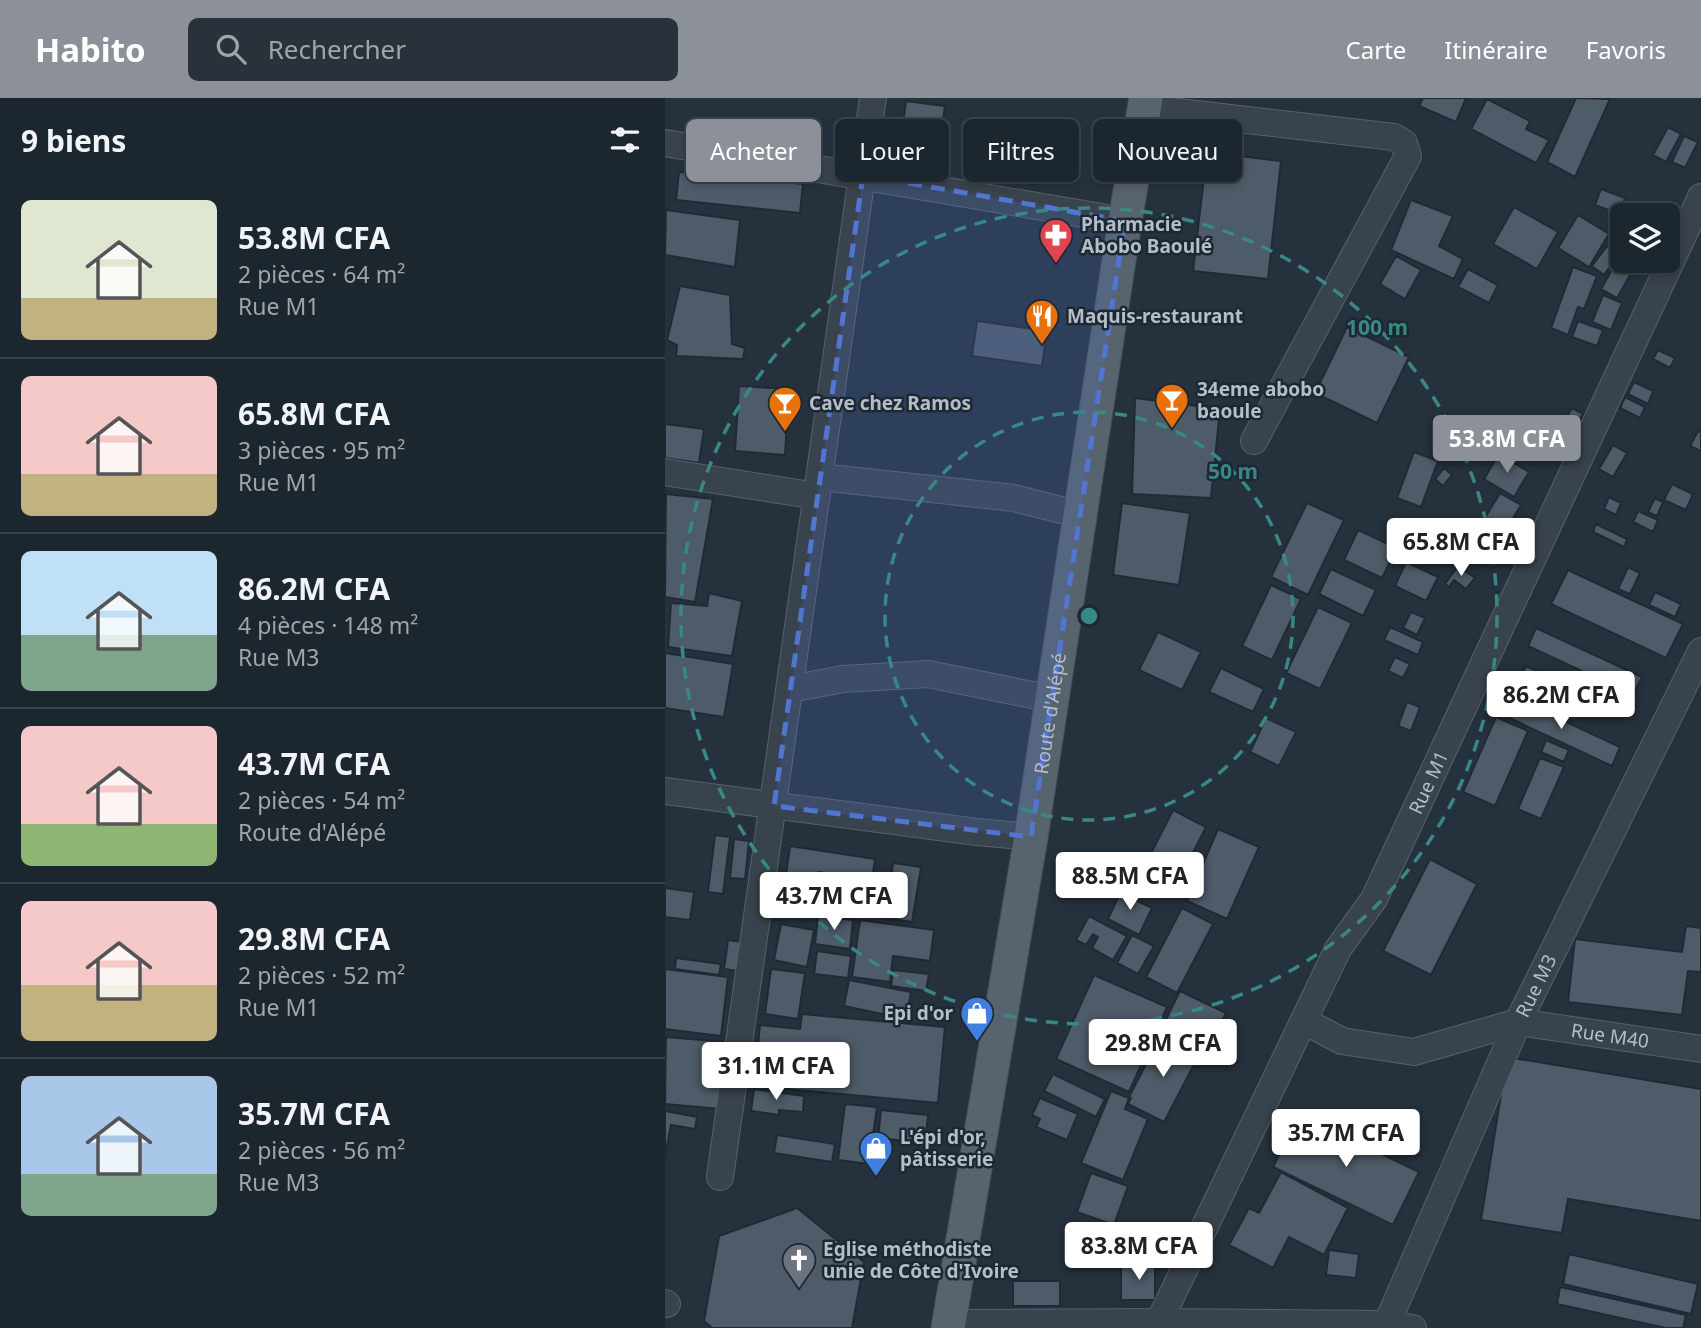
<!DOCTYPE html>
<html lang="fr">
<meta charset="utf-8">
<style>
body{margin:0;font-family:"Noto Sans",sans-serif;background:#29323a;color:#f1f3f6;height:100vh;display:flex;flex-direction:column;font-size:26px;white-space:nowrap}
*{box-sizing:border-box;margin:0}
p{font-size:23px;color:#a0a5aa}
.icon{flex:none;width:38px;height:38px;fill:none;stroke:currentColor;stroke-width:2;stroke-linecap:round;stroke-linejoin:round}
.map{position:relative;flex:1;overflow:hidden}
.panel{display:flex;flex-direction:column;background:#1c262e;width:665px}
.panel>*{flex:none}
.top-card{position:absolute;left:21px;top:21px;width:665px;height:63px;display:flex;gap:14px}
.tools{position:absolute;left:945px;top:105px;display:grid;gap:14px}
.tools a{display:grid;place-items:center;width:70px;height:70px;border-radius:10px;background:#1c262e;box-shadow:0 4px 10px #0003,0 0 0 2px #3a434a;font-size:35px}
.price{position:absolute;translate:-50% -60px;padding:0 16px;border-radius:7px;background:#fff;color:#222;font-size:23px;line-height:46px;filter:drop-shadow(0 2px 4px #0008)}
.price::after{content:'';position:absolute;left:50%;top:42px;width:21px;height:16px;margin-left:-10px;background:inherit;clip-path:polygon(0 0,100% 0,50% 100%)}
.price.active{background:#8c9099;color:#fff}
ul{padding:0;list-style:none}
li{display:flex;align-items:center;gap:21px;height:175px;padding:0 21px}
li+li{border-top:2px solid #3a434a}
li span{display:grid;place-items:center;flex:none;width:196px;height:140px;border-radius:10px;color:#555}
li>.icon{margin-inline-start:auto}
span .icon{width:84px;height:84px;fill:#fffc;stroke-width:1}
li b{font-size:30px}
h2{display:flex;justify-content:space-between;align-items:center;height:84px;padding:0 21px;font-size:30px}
.tag{padding:0 24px;border-radius:10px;background:#1c262e;box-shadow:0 4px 10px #0003,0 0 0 2px #3a434a;font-size:24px;line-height:63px}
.tag.active{background:#8c9099;color:#fff}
header{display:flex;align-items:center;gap:42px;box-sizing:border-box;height:98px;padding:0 35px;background:#8c9099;color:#fff}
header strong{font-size:33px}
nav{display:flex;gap:38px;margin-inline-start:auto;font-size:24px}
.search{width:490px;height:63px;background:#29323a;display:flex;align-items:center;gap:18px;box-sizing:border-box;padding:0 24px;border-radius:10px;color:#a0a5aa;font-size:26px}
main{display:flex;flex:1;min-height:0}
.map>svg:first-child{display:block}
</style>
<header>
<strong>Habito</strong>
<div class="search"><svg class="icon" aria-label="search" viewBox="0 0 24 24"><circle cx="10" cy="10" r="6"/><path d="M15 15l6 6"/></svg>Rechercher</div>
<nav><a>Carte</a><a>Itinéraire</a><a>Favoris</a></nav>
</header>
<main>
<section class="panel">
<h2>9 biens<svg class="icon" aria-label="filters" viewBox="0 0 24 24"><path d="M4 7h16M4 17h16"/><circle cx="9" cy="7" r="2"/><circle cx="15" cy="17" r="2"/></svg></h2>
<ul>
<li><span style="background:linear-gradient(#dfe7d0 70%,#c2b280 0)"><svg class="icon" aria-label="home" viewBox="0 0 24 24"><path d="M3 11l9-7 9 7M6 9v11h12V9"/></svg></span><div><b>53.8M CFA</b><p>2 pièces · 64 m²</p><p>Rue M1</p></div></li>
<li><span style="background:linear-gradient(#f6c9c9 70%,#c2b280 0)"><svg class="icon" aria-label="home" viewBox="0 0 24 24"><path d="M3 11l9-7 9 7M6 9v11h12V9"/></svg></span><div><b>65.8M CFA</b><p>3 pièces · 95 m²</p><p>Rue M1</p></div></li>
<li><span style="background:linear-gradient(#bfe0f5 60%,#7fa58c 0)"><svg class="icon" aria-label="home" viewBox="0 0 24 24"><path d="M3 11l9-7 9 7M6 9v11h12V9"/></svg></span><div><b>86.2M CFA</b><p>4 pièces · 148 m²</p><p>Rue M3</p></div></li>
<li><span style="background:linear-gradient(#f6c9c9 70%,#8fb573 0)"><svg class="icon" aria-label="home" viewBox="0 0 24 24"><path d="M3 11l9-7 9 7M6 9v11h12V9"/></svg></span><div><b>43.7M CFA</b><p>2 pièces · 54 m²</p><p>Route d'Alépé</p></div></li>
<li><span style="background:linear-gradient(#f6c9c9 60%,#c2b280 0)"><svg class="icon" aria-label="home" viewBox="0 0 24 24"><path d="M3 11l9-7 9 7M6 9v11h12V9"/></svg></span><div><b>29.8M CFA</b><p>2 pièces · 52 m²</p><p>Rue M1</p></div></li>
<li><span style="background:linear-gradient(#a9c7e8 70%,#7fa58c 0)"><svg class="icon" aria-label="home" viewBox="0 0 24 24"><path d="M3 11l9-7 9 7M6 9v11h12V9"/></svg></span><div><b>35.7M CFA</b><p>2 pièces · 56 m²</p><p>Rue M3</p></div></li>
</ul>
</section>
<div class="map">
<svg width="1036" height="1230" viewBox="0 0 1036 1230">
<rect width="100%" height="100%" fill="#25323d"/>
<!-- building -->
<path fill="#4e5b68" stroke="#202a34" stroke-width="2" d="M758,0H801L791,24L754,8Z
M911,0L945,1L910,79L882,64Z
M822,1L865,23L861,31L884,42L871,65L806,31Z
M241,3L280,8L272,69L233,64Z
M1003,29L1016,36L1001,64L988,57Z
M1019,38L1033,44L1020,70L1007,64Z
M542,54L616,63L603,181L528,173Z
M14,74L138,86L135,115L11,102Z
M936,91L960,100L954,116L930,107Z
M746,102L788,118L774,148L798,161L789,181L726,152Z
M849,109L893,134L872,171L828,146Z
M1,112L75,122L70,169L0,157Z
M913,117L944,136L924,169L893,150Z
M942,148L954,156L939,177L927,168Z
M957,154V163H973L952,200L936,191Z
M731,158L756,172L740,201L715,186Z
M908,169L932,178L919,211L913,209L903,237L886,230Z
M803,171L833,187L824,205L793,189Z
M15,188L65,197L67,246L80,250L78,261L11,258L12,247L2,242Z
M938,197L957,205L946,232L927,224Z
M312,223L382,233L377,268L307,258Z
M913,223L938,232L932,248L907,239Z
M682,229L744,259L712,325L650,295Z
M993,252L1010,260L1005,270L988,261Z
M969,284L988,293L983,306L963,296Z
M74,288L124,291L120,357L70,353Z
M960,299L980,309L975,320L955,310Z
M470,300L555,311L546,400L467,396Z
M907,310L918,316L908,333L897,326Z
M0,326L39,331L34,365L0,360Z
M1033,333L1036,334V353L1025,348Z
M948,347L962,355L948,379L934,371Z
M749,354L773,363L756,409L732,400Z
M834,356L864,374L849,399L819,381Z
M779,370L787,377L778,388L770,381Z
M1007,386L1028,396L1021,412L999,402Z
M835,395L856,407L836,440L815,428Z
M1,396L48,401L30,504L0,499Z
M944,399L956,405L951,417L939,411Z
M990,400L998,404L992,418L983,414Z
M457,405L525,415L514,487L448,477Z
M642,405L679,422L643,497L606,479Z
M973,413L993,422L988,434L968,424Z
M787,421L813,438L796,466L770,449Z
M931,426L962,441L959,449L928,434Z
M693,432L732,450L717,480L679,462Z
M741,464L773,479L761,503L730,488Z
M793,468L810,480L801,491L789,482L784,489L780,486Z
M963,469L975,475L965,496L953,491Z
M666,471L711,492L698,518L654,496Z
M903,472L1018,526L1001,560L886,506Z
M606,487L636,501L607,562L577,548Z
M990,494L1016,506L1010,519L984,507Z
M44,495L77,503L67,558L3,549L6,505L42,508Z
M653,509L687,525L655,591L621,575Z
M746,514L760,520L752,537L738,530Z
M725,529L758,544L753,557L719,542Z
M871,530L977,579L968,597L863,548Z
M493,534L536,554L517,592L474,572Z
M0,555L68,566L59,619L0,610Z
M730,559L745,566L738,580L723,573Z
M861,568L881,577L868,604L848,595Z
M556,570L599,591L588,614L544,594Z
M845,598L955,649L947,668L836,616Z
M742,604L755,609L746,633L733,628Z
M831,619L863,633L830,708L798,694Z
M601,620L631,634L614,668L585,654Z
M881,642L904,652L899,664L876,654Z
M875,660L899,669L876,721L853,711Z
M508,712L541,729L505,800L472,783Z
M553,731L594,749L562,821L522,803Z
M50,737L65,739L58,796L43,794Z
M69,741L84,743L80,781L65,780Z
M125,748L210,761L207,782L153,774L147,811L117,806Z
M765,761L812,786L766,877L718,853Z
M228,765L256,769L247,824L215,819L221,785L225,786Z
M180,787L197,789L196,798L214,799L213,818L155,812L156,798L179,800Z
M458,789L473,795L470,802L487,810L474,837L443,821Z
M0,790L29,794L25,822L0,819Z
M517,810L548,826L512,895L481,879Z
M153,818L188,822L185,851L150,846Z
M424,818L462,838L448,862L427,850L433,839L428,836L421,847L411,842Z
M195,822L269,832L265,863L228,858L225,884L187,879Z
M116,826L149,832L142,869L109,862Z
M1021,828L1036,830V874L1023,873L1017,917L903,904L910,841L1017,854Z
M467,837L489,848L473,876L452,865Z
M63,842L77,844L72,873L59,871Z
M152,853L186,858L183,880L149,876Z
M11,860L56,866L54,877L10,871Z
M0,871L63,879L56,938L0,931Z
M106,871L140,875L133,921L100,916Z
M228,872L264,876L261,893L226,888Z
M429,877L502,909L464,994L391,961Z
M184,882L246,894L241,921L179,908Z
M515,893L561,915L542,954L496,931Z
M137,916L280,929L273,1005L89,988L95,927L135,931Z
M496,937L534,957L499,1024L463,1006L466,1000L464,999Z
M1,939L61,944L55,1011L0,1006Z
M842,959L1036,991V1123L903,1101L897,1135L816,1122Z
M388,976L440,1001L431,1019L379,993Z
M89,991L139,998L138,1014L114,1012V1017L86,1013Z
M446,993L464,1000L460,1011L483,1021L458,1082L416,1065Z
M375,1000L413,1016L402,1042L371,1029L375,1021L367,1017Z
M180,1006L212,1009L204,1066L173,1062Z
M216,1012L263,1017L260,1045L213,1040Z
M0,1013L32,1019L30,1031L6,1027L0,1059Z
M634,1016L754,1074L728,1127L608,1069Z
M112,1037L170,1046L167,1064L109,1055Z
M616,1074L683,1110L659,1157L624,1139L608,1170L564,1147L584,1110L594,1115Z
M426,1075L463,1088L449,1127L412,1114Z
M132,1110L199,1164L187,1230H47L39,1223L54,1138Z
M664,1152L694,1156L691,1180L661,1177Z
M904,1156L1033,1186L1026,1216L898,1186Z
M476,1161H490V1202H456V1169H476Z
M348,1183H395V1208H348Z
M895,1189L1021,1217L1018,1230H1001L892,1206Z"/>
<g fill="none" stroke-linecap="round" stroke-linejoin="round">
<defs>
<g id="minor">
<path d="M480,10L729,39L739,45L743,58L589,343"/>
<path d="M0,45L460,123"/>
<path d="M0,374L152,398"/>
<path d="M155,379L349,400L416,417"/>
<path d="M125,591L178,581L263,576L387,601"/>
<path d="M0,693L312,734L366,739"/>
<path id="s1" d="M639,923L677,943L749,954L853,924L1036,951"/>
<path d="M55,1079L208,0"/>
<path d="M0,1205L2,1206"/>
<path id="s2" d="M494,1224L673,851L709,801L1036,99"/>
<path d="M284,1225L494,1224L721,1226L748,1230"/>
<path id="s3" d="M720,1230L853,924L1036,553"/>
</g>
<g id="major">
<path id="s4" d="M283,1230L366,739L460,123L481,0"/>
</g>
</defs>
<!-- minor casing -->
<use href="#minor" stroke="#57616b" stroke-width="28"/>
<!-- major casing -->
<use href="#major" stroke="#454f59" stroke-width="35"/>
<!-- minor -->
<use href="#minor" stroke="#39434d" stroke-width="26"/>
<!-- major -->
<use href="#major" stroke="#57636d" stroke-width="33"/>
</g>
<!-- marked area -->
<path fill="#5275d2" fill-opacity="0.2" stroke="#5275d2" stroke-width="5" stroke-dasharray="14 9" stroke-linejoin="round" d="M198,77L460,123L366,739L109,708Z"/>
<!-- distance rings -->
<g fill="none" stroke="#388884" stroke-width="3.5" stroke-dasharray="12 9">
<circle cx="424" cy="518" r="204"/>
<circle cx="424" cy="518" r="408"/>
</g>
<!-- icons -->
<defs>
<symbol id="pharmacy-pin" viewBox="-11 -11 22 30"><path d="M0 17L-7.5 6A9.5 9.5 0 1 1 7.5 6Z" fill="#e0444e" stroke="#1e2832"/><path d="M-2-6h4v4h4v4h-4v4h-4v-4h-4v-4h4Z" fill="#fff"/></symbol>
<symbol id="restaurant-pin" viewBox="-11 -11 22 30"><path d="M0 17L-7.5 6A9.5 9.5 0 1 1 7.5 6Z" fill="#e8710a" stroke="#1e2832"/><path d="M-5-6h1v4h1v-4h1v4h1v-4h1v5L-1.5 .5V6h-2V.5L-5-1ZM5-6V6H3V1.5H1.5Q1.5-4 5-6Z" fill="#fff"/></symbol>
<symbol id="bar-pin" viewBox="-11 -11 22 30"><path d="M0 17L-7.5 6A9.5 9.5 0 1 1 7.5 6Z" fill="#e8710a" stroke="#1e2832"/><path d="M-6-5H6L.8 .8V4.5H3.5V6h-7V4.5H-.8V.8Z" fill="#fff"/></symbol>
<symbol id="shop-pin" viewBox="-11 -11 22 30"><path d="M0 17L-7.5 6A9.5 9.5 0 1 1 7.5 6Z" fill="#3f7fe0" stroke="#1e2832"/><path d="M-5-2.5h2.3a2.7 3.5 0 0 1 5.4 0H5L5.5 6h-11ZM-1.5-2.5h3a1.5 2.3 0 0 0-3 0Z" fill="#fff"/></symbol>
<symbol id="church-pin" viewBox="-11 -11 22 30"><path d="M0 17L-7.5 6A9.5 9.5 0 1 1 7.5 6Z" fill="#6b7280" stroke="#1e2832"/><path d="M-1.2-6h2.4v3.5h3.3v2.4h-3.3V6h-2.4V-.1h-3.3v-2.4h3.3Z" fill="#fff"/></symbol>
</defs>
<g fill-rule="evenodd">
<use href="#pharmacy-pin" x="372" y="118" width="38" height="52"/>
<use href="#restaurant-pin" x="358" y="199" width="38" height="52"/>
<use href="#bar-pin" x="488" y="283" width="38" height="52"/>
<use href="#bar-pin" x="101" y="286" width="38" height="52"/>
<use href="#shop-pin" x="293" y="896" width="38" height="52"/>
<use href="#shop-pin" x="192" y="1031" width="38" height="52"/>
<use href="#church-pin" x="115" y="1143" width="38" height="52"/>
</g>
<g text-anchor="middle" stroke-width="5" stroke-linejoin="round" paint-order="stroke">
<!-- poi labels -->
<g font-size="19" font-weight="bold" fill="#b4bec8" stroke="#1e2832" text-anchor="start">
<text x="416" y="133">Pharmacie<tspan x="416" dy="22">Abobo Baoulé</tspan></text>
<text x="402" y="225">Maquis-restaurant</text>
<text x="532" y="298">34eme abobo<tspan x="532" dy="22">baoule</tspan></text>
<text x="144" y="312">Cave chez Ramos</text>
<text x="288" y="922" text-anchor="end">Epi d'or</text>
<text x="235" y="1046">L'épi d'or,<tspan x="235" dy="22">pâtisserie</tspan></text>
<text x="158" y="1158">Eglise méthodiste<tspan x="158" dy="22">unie de Côte d'Ivoire</tspan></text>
</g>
<!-- street labels -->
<g font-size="19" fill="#b4bec8" stroke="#1e2832">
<text dy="7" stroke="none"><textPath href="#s4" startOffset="623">Route d'Alépé</textPath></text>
<text dy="7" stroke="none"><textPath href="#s2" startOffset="604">Rue M1</textPath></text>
<text dy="7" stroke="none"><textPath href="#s3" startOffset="374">Rue M3</textPath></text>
<text dy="7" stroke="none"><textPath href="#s1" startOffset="317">Rue M40</textPath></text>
</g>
</g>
<circle cx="424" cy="518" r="10" fill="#388884" stroke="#1e2832" stroke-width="3.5"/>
<g font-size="21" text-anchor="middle" font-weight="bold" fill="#388884" stroke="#1e2832" stroke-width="5" stroke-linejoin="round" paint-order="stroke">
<text x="712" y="237">100 m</text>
<text x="568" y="381">50 m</text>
</g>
</svg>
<div class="tools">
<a><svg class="icon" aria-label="layers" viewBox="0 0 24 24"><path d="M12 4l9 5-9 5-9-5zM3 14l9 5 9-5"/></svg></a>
</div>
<b class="price active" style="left:842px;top:377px">53.8M CFA</b>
<b class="price" style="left:796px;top:480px">65.8M CFA</b>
<b class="price" style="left:896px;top:633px">86.2M CFA</b>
<b class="price" style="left:465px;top:814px">88.5M CFA</b>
<b class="price" style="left:169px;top:834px">43.7M CFA</b>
<b class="price" style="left:498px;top:981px">29.8M CFA</b>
<b class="price" style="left:111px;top:1004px">31.1M CFA</b>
<b class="price" style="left:681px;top:1071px">35.7M CFA</b>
<b class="price" style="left:474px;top:1184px">83.8M CFA</b>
<div class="top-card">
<a class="tag active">Acheter</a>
<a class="tag">Louer</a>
<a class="tag">Filtres</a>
<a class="tag">Nouveau</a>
</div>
</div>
</main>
